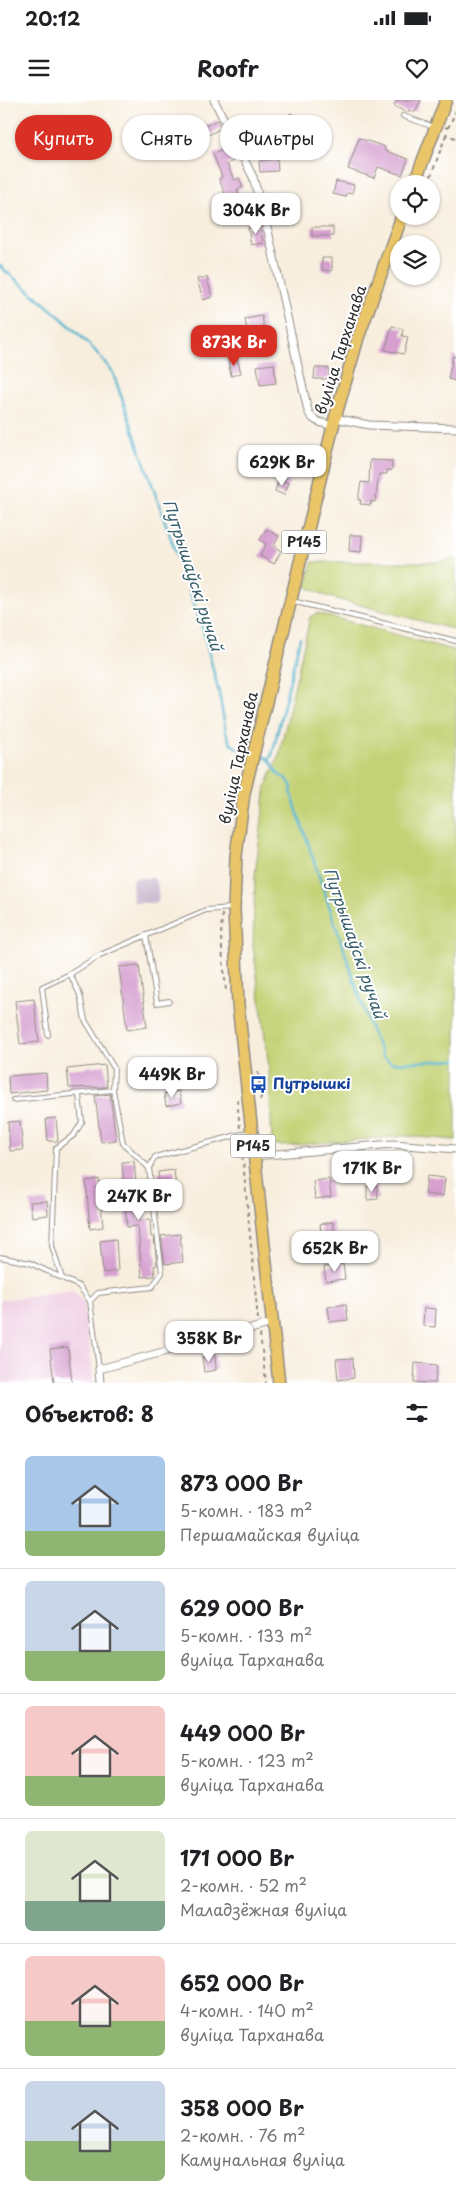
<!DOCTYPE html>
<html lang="ru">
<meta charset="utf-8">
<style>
body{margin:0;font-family:"Playpen Sans",sans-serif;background:#f6f6f6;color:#202124;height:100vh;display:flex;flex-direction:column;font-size:19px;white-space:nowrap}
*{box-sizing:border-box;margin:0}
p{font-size:16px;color:#757577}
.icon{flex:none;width:28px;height:28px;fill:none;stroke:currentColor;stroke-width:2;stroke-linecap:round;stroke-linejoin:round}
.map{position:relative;height:1283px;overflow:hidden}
.drawer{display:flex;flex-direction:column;background:#fff;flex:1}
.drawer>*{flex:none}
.hud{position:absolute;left:15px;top:15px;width:426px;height:45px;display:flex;gap:10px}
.tools{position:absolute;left:390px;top:75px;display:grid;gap:10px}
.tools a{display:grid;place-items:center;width:50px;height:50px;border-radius:50%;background:#fff;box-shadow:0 1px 4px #0004;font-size:25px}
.price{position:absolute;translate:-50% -42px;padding:0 11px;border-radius:10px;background:#fff;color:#222;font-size:16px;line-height:32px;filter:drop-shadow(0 1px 2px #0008)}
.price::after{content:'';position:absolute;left:50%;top:30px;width:15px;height:11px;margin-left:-8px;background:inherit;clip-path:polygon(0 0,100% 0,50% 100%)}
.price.current{background:#d93025;color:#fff}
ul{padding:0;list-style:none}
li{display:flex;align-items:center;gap:15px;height:125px;padding:0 25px}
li+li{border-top:1px solid #e0e0e0}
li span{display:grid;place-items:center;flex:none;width:140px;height:100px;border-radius:8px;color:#555}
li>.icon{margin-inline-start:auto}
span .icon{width:60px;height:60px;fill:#fffc;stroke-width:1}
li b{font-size:21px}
h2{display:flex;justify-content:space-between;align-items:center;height:60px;padding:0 25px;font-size:21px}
.tag{padding:0 18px;border-radius:22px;background:#fff;box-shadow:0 1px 4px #0004;font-size:18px;line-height:45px}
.tag.current{background:#d93025;color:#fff}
.status{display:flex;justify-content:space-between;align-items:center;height:35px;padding:0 25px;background:#fff;direction:ltr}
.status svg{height:14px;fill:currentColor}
header{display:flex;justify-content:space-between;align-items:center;height:65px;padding:0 25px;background:#fff;font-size:22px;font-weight:700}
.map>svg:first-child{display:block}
</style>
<div class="status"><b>20:12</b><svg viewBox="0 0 49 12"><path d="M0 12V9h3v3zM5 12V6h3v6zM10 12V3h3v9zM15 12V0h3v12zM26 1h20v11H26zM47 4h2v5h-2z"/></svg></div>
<header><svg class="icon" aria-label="menu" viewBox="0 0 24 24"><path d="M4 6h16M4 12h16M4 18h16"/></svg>Roofr<svg class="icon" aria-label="heart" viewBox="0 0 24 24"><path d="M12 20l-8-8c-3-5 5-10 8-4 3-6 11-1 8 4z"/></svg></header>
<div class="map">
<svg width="456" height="1283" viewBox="0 0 456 1283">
<rect width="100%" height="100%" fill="#fff"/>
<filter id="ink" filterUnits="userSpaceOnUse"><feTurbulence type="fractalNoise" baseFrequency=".02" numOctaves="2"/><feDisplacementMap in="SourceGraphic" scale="10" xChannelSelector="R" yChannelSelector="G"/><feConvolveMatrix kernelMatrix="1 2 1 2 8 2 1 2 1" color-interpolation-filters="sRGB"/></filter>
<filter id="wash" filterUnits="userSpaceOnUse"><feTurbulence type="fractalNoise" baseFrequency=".0096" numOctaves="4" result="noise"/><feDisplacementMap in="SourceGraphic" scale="20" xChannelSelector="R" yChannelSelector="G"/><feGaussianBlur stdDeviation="1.12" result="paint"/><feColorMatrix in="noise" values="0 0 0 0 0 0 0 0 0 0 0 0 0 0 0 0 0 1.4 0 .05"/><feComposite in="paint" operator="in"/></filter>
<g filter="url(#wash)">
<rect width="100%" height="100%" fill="#f8eede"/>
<!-- built -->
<path fill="#f0d0e4" d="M73,1191L84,1203L94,1283H0V1200Z"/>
<!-- industrial -->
<path fill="#cebed1" d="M136,778H153L157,782L159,799L156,803H136L133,801L132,781Z"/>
<!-- green -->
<path fill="#c3d274" stroke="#777e50" d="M456,458V530L329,497L306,487L312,462H438Z
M317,513L456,551V1040L406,1036L283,1046L272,1044L269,968L253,846L255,775L266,686L279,655L310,517Z"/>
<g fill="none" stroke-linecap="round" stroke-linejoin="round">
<!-- stream -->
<path stroke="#50b3ce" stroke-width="2.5" d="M0,166C35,197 87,235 113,273L203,530L219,593L226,633L231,644L240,650L250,653
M257,654L269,659L279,675L287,679L292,687L291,693L371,930L383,957L392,963L456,960
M269,659L272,655L300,538"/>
</g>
<g id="blocks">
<!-- building -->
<path fill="#d69fd0" d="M397,0H421L415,12L409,10L407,13L394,6Z
M291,13L303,25L292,35L290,32L285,36L276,27Z
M217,20L221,28L205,37L201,28Z
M359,38L385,47L384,50L408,59L402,75L378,67L374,78L348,69Z
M228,48L233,61L227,64L234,80L239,78L243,87L237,90L245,110L229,117L224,103L228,101L219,79L222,77L213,54Z
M277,59L278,71L260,72L259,61Z
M336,81L354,85L352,94L347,93L346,97L333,94Z
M260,125L263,143L251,145L248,128Z
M312,127H333V136H312Z
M322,158H332V171L322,170Z
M207,177L212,197L203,200L197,179Z
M262,216L265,234L248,237L245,219Z
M392,226L403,229L402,236L408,237L404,254L385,250Z
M453,256L456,257V281L448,279Z
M237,258L241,273L231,276L228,260Z
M274,264L276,283L260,285L257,266Z
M315,268H329V279H314Z
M370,360L392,361V370H387V374H379L375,402L371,401V405L360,404L361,400H358L361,382L369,383Z
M279,379L289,383L284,395L275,391Z
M266,429L279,436L274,446L281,451L274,464L260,456L266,444L260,440Z
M350,435H362L361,452L349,451Z
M139,865L147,927L127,930L119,867Z
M34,899L39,942L20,944L15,901Z
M105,965L107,987L69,988L67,969Z
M46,973L47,990L9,994L8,976Z
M179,991L181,1003L166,1006L164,994Z
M110,994L116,1040L101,1042L95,996Z
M56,1018L58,1041H48L46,1019Z
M20,1021L23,1050L10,1051L8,1022Z
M134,1061L139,1120L150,1119L151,1137H154L157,1165L154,1166L155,1176L142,1177L138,1126L127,1127L122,1062Z
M174,1070L177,1097L161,1099L158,1072Z
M427,1076L445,1078L443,1096L425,1094Z
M99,1079L103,1127L90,1129L86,1081Z
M329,1079L331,1097L315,1099L313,1081Z
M367,1086H377L378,1099L367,1100Z
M47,1101L48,1115L32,1117L30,1102Z
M333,1122L335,1138L322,1140L320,1124Z
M180,1134L183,1162L165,1164L161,1136Z
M116,1139L118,1171L103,1173L100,1141Z
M343,1164L345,1179L326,1181L324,1167Z
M346,1204L348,1220L330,1222L328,1207Z
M424,1208L436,1209L435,1227L423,1226Z
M68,1247L72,1283H54L50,1249Z
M215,1255L216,1270L204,1272L202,1257Z
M353,1258L354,1278L338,1280L336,1259Z
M415,1263L437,1265L435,1283L414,1282Z"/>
</g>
</g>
<g filter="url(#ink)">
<use href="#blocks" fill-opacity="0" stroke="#928c84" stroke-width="1"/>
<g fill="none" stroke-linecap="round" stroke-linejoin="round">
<defs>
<path id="service" d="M403,16L434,27
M292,501L456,541
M146,835L157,903L169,901
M48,935L42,887L70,874
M113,990L123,1043L149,1068
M13,1000L113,990L114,968L85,920L80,895L70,874L100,855L206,810L232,808
M0,1157L30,1163L79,1186L90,1201
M62,1178L52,1146L56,1048L74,1035L82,1022L79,995
M99,1269L90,1201L98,1193L152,1187L162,1173L149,1068L155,1057L249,1032"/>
<path id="minor" d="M214,0L253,77L268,131L308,311C312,322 323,323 333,326
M335,318L369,325L456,328
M254,1056L393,1044L456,1049
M100,1283L99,1269L273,1223"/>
<path id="primary" d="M414,84L446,0
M279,1283L238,904L234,808L236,756L244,693L335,318L358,238L402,116"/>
</defs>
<!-- service casing -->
<use href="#service" stroke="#928c84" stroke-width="6"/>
<!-- minor casing -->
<use href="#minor" stroke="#928c84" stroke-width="9"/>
<!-- primary casing -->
<use href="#primary" stroke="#928c84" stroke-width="14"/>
<!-- path -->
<path stroke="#928c84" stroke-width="2" stroke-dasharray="4 4" stroke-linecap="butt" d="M445,27L448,28L446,35L456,38
M448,28L456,11
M428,84L446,35
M247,636L252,611
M222,814L221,838L226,891
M258,972L261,997L259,1002
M237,1000L240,1028
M241,1040L258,1220
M260,1234L266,1283"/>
<!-- service -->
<use href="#service" stroke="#fff" stroke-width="4"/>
<!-- minor -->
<use href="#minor" stroke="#fff" stroke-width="7"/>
<!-- primary -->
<use href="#primary" stroke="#eac669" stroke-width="11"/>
</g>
</g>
<!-- icons -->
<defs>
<symbol id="bus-bare" viewBox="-9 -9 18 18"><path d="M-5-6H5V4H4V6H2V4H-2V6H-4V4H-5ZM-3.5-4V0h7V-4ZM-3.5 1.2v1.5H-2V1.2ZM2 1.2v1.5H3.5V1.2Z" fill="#1a4fb4" stroke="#fff" stroke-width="2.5" paint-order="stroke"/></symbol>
</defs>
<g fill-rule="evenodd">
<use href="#bus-bare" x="246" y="972" width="25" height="25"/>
</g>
<g text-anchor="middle" stroke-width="4" stroke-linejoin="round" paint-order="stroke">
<!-- shield labels -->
<g fill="#fff" stroke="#6b6b6b" stroke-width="1">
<rect x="281.5" y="430.5" width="45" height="23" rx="4"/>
<rect x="230.5" y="1034.5" width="45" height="23" rx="4"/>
</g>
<g font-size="14" font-weight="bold" fill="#2b2b2b">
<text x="304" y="447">Р145</text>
<text x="253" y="1051">Р145</text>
</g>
<!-- street labels -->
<g font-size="15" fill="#2b2b2b" stroke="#fff">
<text transform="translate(341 250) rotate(-72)" y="5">вуліца Тарханава</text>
<text transform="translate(239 658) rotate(-78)" y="5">вуліца Тарханава</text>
</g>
<!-- transit labels -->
<g font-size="15" font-weight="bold" fill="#164399" stroke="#fff" text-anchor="start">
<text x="273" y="989">Путрышкі</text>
</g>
<!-- water labels -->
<g font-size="16" font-style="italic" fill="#3a616c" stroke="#fff">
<text transform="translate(193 475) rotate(72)" y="6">Путрышаўскі ручай</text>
<text transform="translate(355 843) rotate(71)" y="6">Путрышаўскі ручай</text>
</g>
</g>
</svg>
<div class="tools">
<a><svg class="icon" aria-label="locate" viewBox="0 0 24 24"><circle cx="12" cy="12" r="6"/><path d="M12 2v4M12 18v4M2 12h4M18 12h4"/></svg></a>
<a><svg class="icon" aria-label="layers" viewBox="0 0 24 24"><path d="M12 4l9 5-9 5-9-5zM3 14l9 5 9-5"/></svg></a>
</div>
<b class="price" style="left:256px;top:135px">304K Br</b>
<b class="price current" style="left:234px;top:267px">873K Br</b>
<b class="price" style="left:282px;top:387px">629K Br</b>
<b class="price" style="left:172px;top:999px">449K Br</b>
<b class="price" style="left:372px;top:1093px">171K Br</b>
<b class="price" style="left:139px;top:1121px">247K Br</b>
<b class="price" style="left:335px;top:1173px">652K Br</b>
<b class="price" style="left:209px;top:1263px">358K Br</b>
<div class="hud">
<a class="tag current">Купить</a>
<a class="tag">Снять</a>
<a class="tag">Фильтры</a>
</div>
</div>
<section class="drawer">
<h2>Объектов: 8<svg class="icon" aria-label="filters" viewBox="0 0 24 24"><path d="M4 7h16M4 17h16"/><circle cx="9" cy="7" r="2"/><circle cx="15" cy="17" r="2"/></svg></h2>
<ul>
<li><span style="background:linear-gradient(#a9c7e8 75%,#8fb573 0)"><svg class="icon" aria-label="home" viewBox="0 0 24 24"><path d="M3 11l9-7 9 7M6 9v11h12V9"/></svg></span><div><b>873 000 Br</b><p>5-комн. · 183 m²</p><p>Першамайская вуліца</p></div></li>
<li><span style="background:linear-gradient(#c9d6e8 70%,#8fb573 0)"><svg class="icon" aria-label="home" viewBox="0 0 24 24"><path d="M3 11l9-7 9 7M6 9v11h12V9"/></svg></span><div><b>629 000 Br</b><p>5-комн. · 133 m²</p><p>вуліца Тарханава</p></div></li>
<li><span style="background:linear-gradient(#f6c9c9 70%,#8fb573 0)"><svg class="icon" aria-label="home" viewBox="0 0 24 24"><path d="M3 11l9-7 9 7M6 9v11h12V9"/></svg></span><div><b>449 000 Br</b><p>5-комн. · 123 m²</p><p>вуліца Тарханава</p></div></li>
<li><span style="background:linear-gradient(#dfe7d0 70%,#7fa58c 0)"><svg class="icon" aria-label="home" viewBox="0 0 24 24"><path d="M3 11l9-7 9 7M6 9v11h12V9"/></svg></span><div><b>171 000 Br</b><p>2-комн. · 52 m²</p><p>Маладзёжная вуліца</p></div></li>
<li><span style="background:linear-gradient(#f6c9c9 65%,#8fb573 0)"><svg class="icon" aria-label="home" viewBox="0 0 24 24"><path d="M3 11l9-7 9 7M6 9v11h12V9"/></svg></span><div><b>652 000 Br</b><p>4-комн. · 140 m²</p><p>вуліца Тарханава</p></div></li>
<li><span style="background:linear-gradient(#c9d6e8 60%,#8fb573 0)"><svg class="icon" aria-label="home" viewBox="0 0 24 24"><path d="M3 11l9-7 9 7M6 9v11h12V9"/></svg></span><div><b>358 000 Br</b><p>2-комн. · 76 m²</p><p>Камунальная вуліца</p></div></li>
</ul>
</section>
